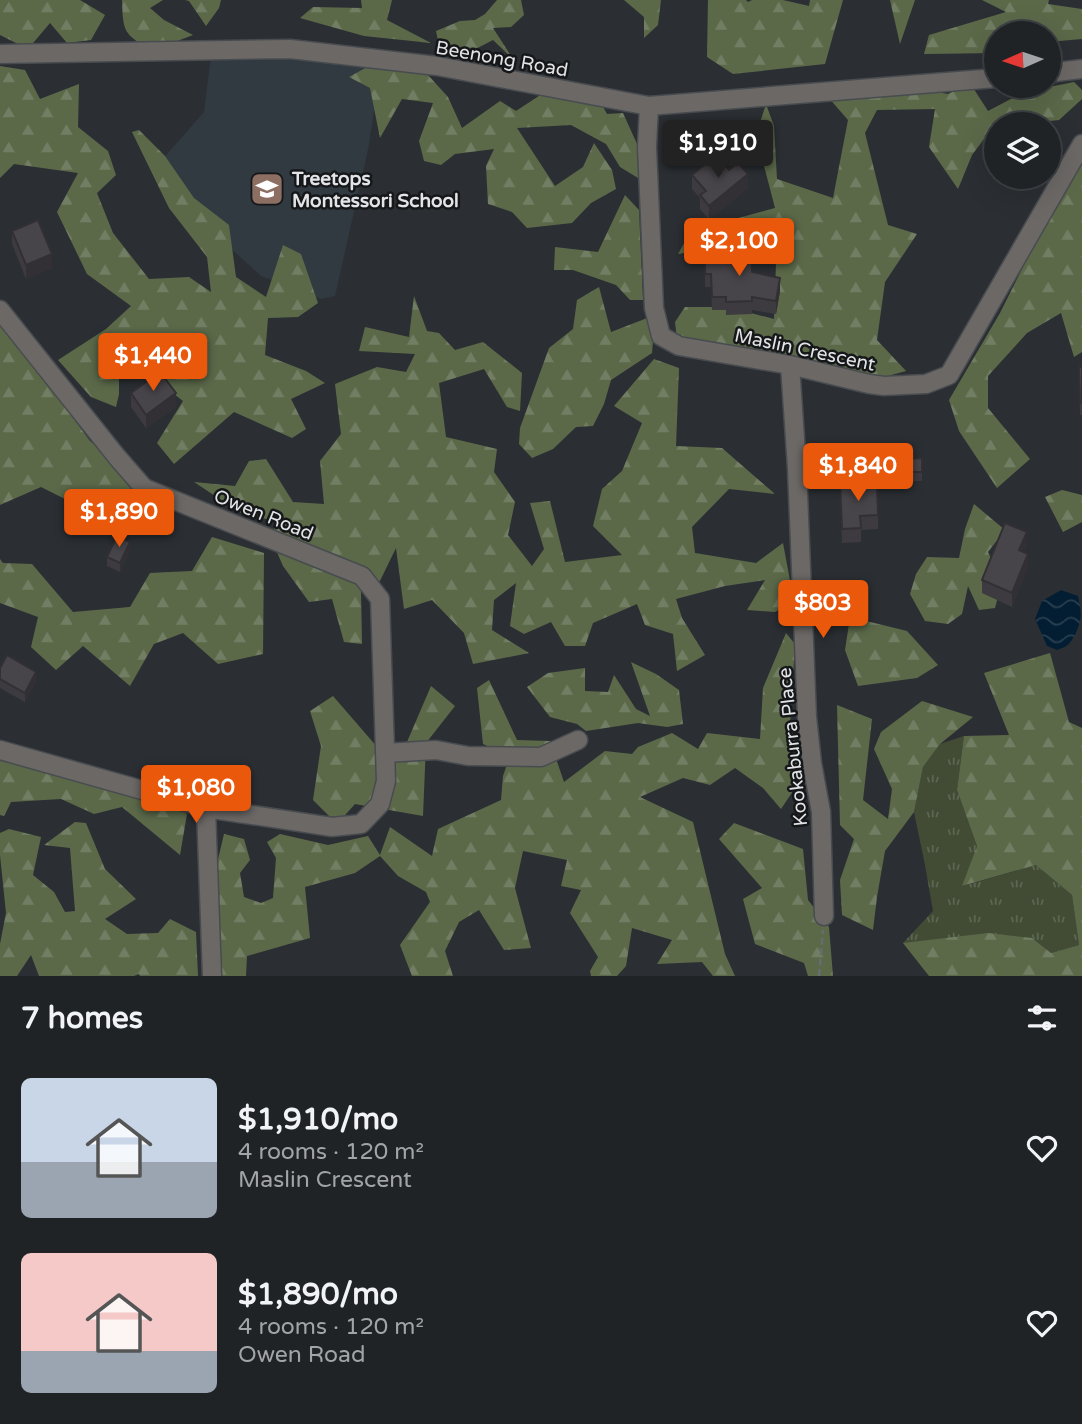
<!DOCTYPE html>
<meta charset="utf-8">
<style>
body{margin:0;font-family:"Varela Round",sans-serif;background:#2d2f32;color:#f1f3f6;height:100vh;display:flex;flex-direction:column;font-size:26px;white-space:nowrap}
*{box-sizing:border-box;margin:0}
p{font-size:23px;color:#a2a4a7}
.icon{flex:none;width:38px;height:38px;fill:none;stroke:currentColor;stroke-width:2;stroke-linecap:round;stroke-linejoin:round}
.map{position:relative;height:976px;overflow:hidden}
.drawer{display:flex;flex-direction:column;background:#202326;flex:1}
.drawer>*{flex:none}
.needle{width:46px;rotate:267deg}
.fabs{position:absolute;left:984px;top:21px;display:grid;gap:14px}
.fabs a{display:grid;place-items:center;width:77px;height:77px;border-radius:50%;background:#202326;box-shadow:0 7px 28px #0002,0 0 0 2px #3d4043;font-size:35px}
.price{position:absolute;translate:-50% -60px;padding:0 16px;border-radius:7px;background:#ea580c;color:#fff;font-size:23px;line-height:46px;filter:drop-shadow(0 2px 4px #0008)}
.price::after{content:'';position:absolute;left:50%;top:42px;width:21px;height:16px;margin-left:-10px;background:inherit;clip-path:polygon(0 0,100% 0,50% 100%)}
.price.current{background:#222;color:#fff}
ul{padding:0;list-style:none}
li{display:flex;align-items:center;gap:21px;height:175px;padding:0 21px}
li span{display:grid;place-items:center;flex:none;width:196px;height:140px;border-radius:10px;color:#555}
li>.icon{margin-inline-start:auto}
span .icon{width:84px;height:84px;fill:#fffc;stroke-width:1}
li b{font-size:30px}
h2{display:flex;justify-content:space-between;align-items:center;height:84px;padding:0 21px;font-size:30px}
.map>svg:first-child{display:block}
</style>
<div class="map">
<svg width="1082" height="976" viewBox="0 0 1082 976">
<defs>
<pattern id="grass-tufts" width="24" height="20" patternUnits="userSpaceOnUse" patternTransform="scale(1.75)"><rect width="24" height="20" fill="#424c35"/><path d="M3 7l-1-3M5 7V3M7 7l1-3M15 17l-1-3M17 17v-4M19 17l1-3" fill="none" stroke="#5d6652"/></pattern>
<pattern id="forest-firs" width="22" height="20" patternUnits="userSpaceOnUse" patternTransform="scale(1.75)"><rect width="22" height="20" fill="#5b6949"/><path d="M5 1l3.5 6h-7zM16 11l3.5 6h-7z" fill="#727e63"/></pattern>
<pattern id="water-waves" width="16" height="10" patternUnits="userSpaceOnUse" patternTransform="scale(1.75)"><rect width="16" height="10" fill="#031e32"/><path d="M0 5q4-4 8 0t8 0" fill="none" stroke="#273f50"/></pattern>
</defs>
<rect width="100%" height="100%" fill="#2b2f33"/>
<!-- built -->
<path fill="#313941" d="M286,53L380,68L369,145L335,296L321,299L261,276L227,245L161,161L204,112L211,56Z"/>
<!-- grass -->
<path fill="url(#grass-tufts)" d="M964,736L957,790L977,846L963,886L1036,865L1072,895L1079,945L1051,953L1032,938L903,943L933,911L925,865L914,812L923,767L940,744Z"/>
<!-- forest -->
<path fill="url(#forest-firs)" d="M0,0H80L105,15L91,40L67,43L50,23L28,49L0,35Z
M122,0H163L150,8L164,20L193,35L151,51C124,33 123,33 122,0Z
M185,0H221L219,8L206,26L189,1Z
M361,0H392L387,20L431,43L364,36L300,18L313,7L362,8Z
M497,0H521L524,15L511,27L493,28L513,59L493,40L460,57L440,50L436,31L460,21L475,20L485,14Z
M624,0H661L658,25L644,38V17Z
M708,0H746L748,2L752,0H783L809,6L810,0H843L825,64L733,74L707,57Z
M890,0H915L900,44Z
M982,0H1049L1048,4L1082,9V39L1048,42V33H996V53L924,54L929,35L1006,12Z
M378,61L418,64L448,97L462,128L500,101L516,111L548,90L598,98L607,114L623,113L642,155L638,178L620,167L606,144L571,125L517,128L555,186L583,167L594,143L612,170L616,189L591,203L572,223L527,228L512,212L488,204L486,166L494,149L455,154L441,165L424,161L419,141L433,103L402,99L380,138L370,88L349,77Z
M0,66L25,70L40,99L79,84L78,127L108,151L116,175L97,193L113,233L149,279L189,277L211,292L207,257L169,208L132,132L139,130L165,156L194,198L229,225L236,277L266,297L283,245L301,254L318,303L298,317L268,318L265,355L306,371L325,383L291,399L306,429L292,438L234,412L174,464L157,443L183,401L152,377L162,346L119,343V394L116,407L91,397L58,360L106,329L131,306L87,274L57,212L78,173L14,164L0,178Z
M1074,82L1082,90V99L1059,120L1022,124H996V127H993L972,155L958,189L929,147L935,109L877,110L865,133L888,225L917,234L885,282L877,340L906,371L855,385L678,349L675,322L685,307H728L774,319L776,263L722,247L678,254L691,231L775,208L756,135L766,104L774,126L777,179L833,198L848,120L828,97L924,90L948,94L970,83L988,111L1024,92Z
M1082,149V352L1074,357L1061,313L1027,333L988,376V408L1030,459L997,488L959,431L949,400L1000,313Z
M625,195L639,210L643,300H630L616,285L573,270H554L555,247L598,252Z
M599,287L611,332L655,315L652,353L611,380L604,404L593,426L576,427L553,449L532,458L519,444L520,428L549,348L573,329L577,300Z
M414,296L427,331L439,333L455,350L483,342L522,373L520,411L507,407L484,369L439,383L446,437L497,449L494,472L515,502L508,535L532,566L544,549L530,503L550,501L565,562L622,555L593,526L602,489L622,471L642,423L614,406L654,359L679,368L676,446L722,448L775,494L729,489L692,527L695,553L756,563L783,543L794,602L775,612L747,610L765,580L725,586L676,599L682,618L705,655L677,671L673,634L645,625L637,604L593,623L585,646H565L551,622L524,634L510,626L516,583L494,600L492,630L529,653L473,664L464,633L432,600L404,609L396,548L374,593L361,592L362,644L344,642L332,599L309,602L283,566L273,543L275,521L241,513L194,482L235,486L249,461L266,459L293,502L324,504L320,461L341,434L335,384L377,367L406,372L415,354L359,351L365,327L409,337Z
M0,318L90,441L131,473L149,518L123,528L41,487L0,505Z
M1062,490L1082,495V522L1063,532L1045,497Z
M974,504L1005,530L988,552L1002,581L995,608L979,610L968,586L962,614L948,624L925,621L910,594L916,574L927,557L959,558L965,529Z
M212,537L264,553L263,654L218,664L183,633L154,644L130,686L83,646L56,670L31,647L38,617L0,603V559L3,563L32,564L73,612L130,607L150,573L192,571Z
M850,617L907,631L938,665L917,678L858,686L845,650Z
M786,633L795,644L790,724L805,773L781,809L763,788L735,768L710,785L683,778L640,797L693,822L725,954L735,976H713L702,962L657,964L672,940L632,928L626,966L617,976H591L590,971L598,957L570,913L581,890L561,886L567,860L523,851L515,888L531,948L504,950L479,910L459,922L445,951L453,976H412L400,945L430,902L426,892L398,876L380,856L355,873L305,887L310,938L247,956L246,976H217L211,889L224,834L244,839L250,860L240,873L244,897L261,903L273,898L276,858L267,842L280,834L328,845L368,836L380,855L390,827L432,856L438,829L501,800L503,776L510,756L483,744L477,688L489,680L517,740L550,741L564,782L605,751L632,754L638,747L672,733L698,749L707,733L760,739L763,688Z
M1050,653L1069,722L1082,728V976H929L903,943L988,933L1032,938L1051,953L1079,945L1072,895L1036,865L962,886L977,846L957,790L964,736L1009,735L984,673Z
M631,662L656,674L679,690L683,724L667,727L638,723L586,731L577,724L550,717L527,687L548,673L585,668V691L608,692L614,675L636,709L650,716Z
M431,686L455,706L426,743L423,816L355,804L337,824L313,800L321,746L310,711L333,696L378,748L401,756Z
M922,701L973,717L940,744L923,767L914,812L885,851L877,897L873,930L842,915L840,880L854,839L840,825L837,705L872,719L863,800L888,819L892,789L874,749L881,732Z
M0,754L137,783L187,814L180,855L122,807L94,814L61,799L11,802L4,816L0,815Z
M75,822L86,823L105,869L136,899L105,919L127,934L158,933L170,919L196,932L198,976H140L139,974L134,976H39L31,955L17,976H0V944L6,913L0,855V833L9,829L41,837L33,875L54,892L65,912L75,911L70,848L44,845Z
M734,823L803,849L808,900L829,927L833,976H808L804,963L755,944L743,899L762,888L719,839Z"/>
<!-- water -->
<path fill="url(#water-waves)" d="M1061,590L1078,596C1082,613 1082,620 1075,635C1069,645 1068,646 1057,650L1047,646L1035,619L1042,601Z"/>
<g fill="none" stroke-linecap="round" stroke-linejoin="round">
<defs>
<path id="minor" d="M0,54L290,49L437,66L649,106L996,78
M1048,73L1082,69
M649,106L647,147L654,308L661,336L679,346L790,365L869,384L884,386L926,384L949,375L1082,144
M0,310L117,457L144,488L362,576L380,599L386,781L380,804L361,824L332,827L206,808L0,750
M790,365L797,468L807,717L812,763L821,812L824,916
M385,753L436,750L468,756L541,757L578,740
M206,808L212,976"/>
</defs>
<!-- minor casing -->
<use href="#minor" stroke="#484c50" stroke-width="21"/>
<!-- path -->
<path stroke="#686c6f" stroke-width="2.5" stroke-dasharray="7 3.5" stroke-linecap="butt" d="M819,976L823,930"/>
<!-- minor -->
<use href="#minor" stroke="#6b6866" stroke-width="18"/>
</g>
<!-- wall -->
<path fill="#3e3b40" d="M715,167L729,170L748,188L709,220L700,209V198L692,189V175Z
M12,231L52,268L26,279L12,244Z
M705,262L752,272L780,291L776,314L752,310V314L726,315V310H712L711,287H705Z
M1079,367H1082V415H1080Z
M131,393L176,407L146,428L131,407Z
M922,458V481H902V459Z
M840,484L878,515V529L861,530V542L842,543Z
M1027,545L1024,552L1028,568L1012,607L982,593V580Z
M130,551L120,572L107,566V557Z
M0,668L36,681L25,702L0,688Z"/>
<!-- shaded-wall -->
<path fill="#323034" d="M748,174V188L709,220V206Z
M52,254V268L26,279V265Z
M780,278V291L776,314V301Z
M176,393V407L146,428V415Z
M1027,532V545L1019,564V550Z
M130,542V551L120,572V563Z
M1028,554V568L1012,607V593Z
M36,672V681L25,702V693Z"/>
<!-- building -->
<path fill="#48454a" stroke="#323034" stroke-width="2" d="M710,160L715,167L721,161L729,170L738,163L748,174L709,206L700,195L706,191L692,175Z
M38,220L52,254L26,265L12,231Z
M751,250L752,272L780,278L776,301L752,297V301L726,302V297H712L711,274H705V262H712V251Z
M1079,367H1082V403H1080Z
M160,372L176,393L146,415L131,393Z
M922,458V472H902V459Z
M877,482L878,515L860,516L861,528L842,529L840,484Z
M1005,523L1027,532L1019,550L1028,554L1012,593L982,580Z
M117,536L130,542L120,563L107,557Z
M7,655L36,672L25,693L0,679V668Z"/>
<!-- icons -->
<defs>
<symbol id="school-square" viewBox="-11 -11 22 22"><rect x="-9" y="-9" width="18" height="18" rx="4" fill="#8d6e63" stroke="#151719"/><path d="M0-5L7-2L0 1L-7-2ZM-4 1L0 2.5L4 1V4Q0 6-4 4Z" fill="#fff"/></symbol>
</defs>
<g fill-rule="evenodd">
<use href="#school-square" x="248" y="170" width="38" height="38"/>
</g>
<g text-anchor="middle" stroke-width="5" stroke-linejoin="round" paint-order="stroke">
<!-- street labels -->
<g font-size="19" fill="#e2e4e7" stroke="#151719">
<text transform="translate(502 58) rotate(10)" y="7">Beenong Road</text>
<text transform="translate(805 349) rotate(12)" y="7">Maslin Crescent</text>
<text transform="translate(264 514) rotate(22)" y="7">Owen Road</text>
<text transform="translate(792 747) rotate(-96)" y="7">Kookaburra Place</text>
</g>
<!-- poi labels -->
<g font-size="19" font-weight="bold" fill="#e2e4e7" stroke="#151719" text-anchor="start">
<text x="292" y="185">Treetops<tspan x="292" dy="22">Montessori School</tspan></text>
</g>
</g>
</svg>
<div class="fabs">
<a><svg class="needle" viewBox="-14 -14 28 28"><path d="M0-13l5 13h-10z" fill="#e53935"/><path d="M0 13l5-13h-10z" fill="#a2a4a7"/></svg></a>
<a><svg class="icon" aria-label="layers" viewBox="0 0 24 24"><path d="M12 4l9 5-9 5-9-5zM3 14l9 5 9-5"/></svg></a>
</div>
<b class="price current" style="left:718px;top:180px">$1,910</b>
<b class="price" style="left:739px;top:278px">$2,100</b>
<b class="price" style="left:153px;top:393px">$1,440</b>
<b class="price" style="left:858px;top:503px">$1,840</b>
<b class="price" style="left:119px;top:549px">$1,890</b>
<b class="price" style="left:823px;top:640px">$803</b>
<b class="price" style="left:196px;top:825px">$1,080</b>
</div>
<section class="drawer">
<h2>7 homes<svg class="icon" aria-label="filters" viewBox="0 0 24 24"><path d="M4 7h16M4 17h16"/><circle cx="9" cy="7" r="2"/><circle cx="15" cy="17" r="2"/></svg></h2>
<ul>
<li><span style="background:linear-gradient(#c9d6e8 60%,#9aa5b1 0)"><svg class="icon" aria-label="home" viewBox="0 0 24 24"><path d="M3 11l9-7 9 7M6 9v11h12V9"/></svg></span><div><b>$1,910/mo</b><p>4 rooms · 120 m²</p><p>Maslin Crescent</p></div><svg class="icon" aria-label="heart" viewBox="0 0 24 24"><path d="M12 20l-8-8c-3-5 5-10 8-4 3-6 11-1 8 4z"/></svg></li>
<li><span style="background:linear-gradient(#f6c9c9 70%,#9aa5b1 0)"><svg class="icon" aria-label="home" viewBox="0 0 24 24"><path d="M3 11l9-7 9 7M6 9v11h12V9"/></svg></span><div><b>$1,890/mo</b><p>4 rooms · 120 m²</p><p>Owen Road</p></div><svg class="icon" aria-label="heart" viewBox="0 0 24 24"><path d="M12 20l-8-8c-3-5 5-10 8-4 3-6 11-1 8 4z"/></svg></li>
</ul>
</section>
